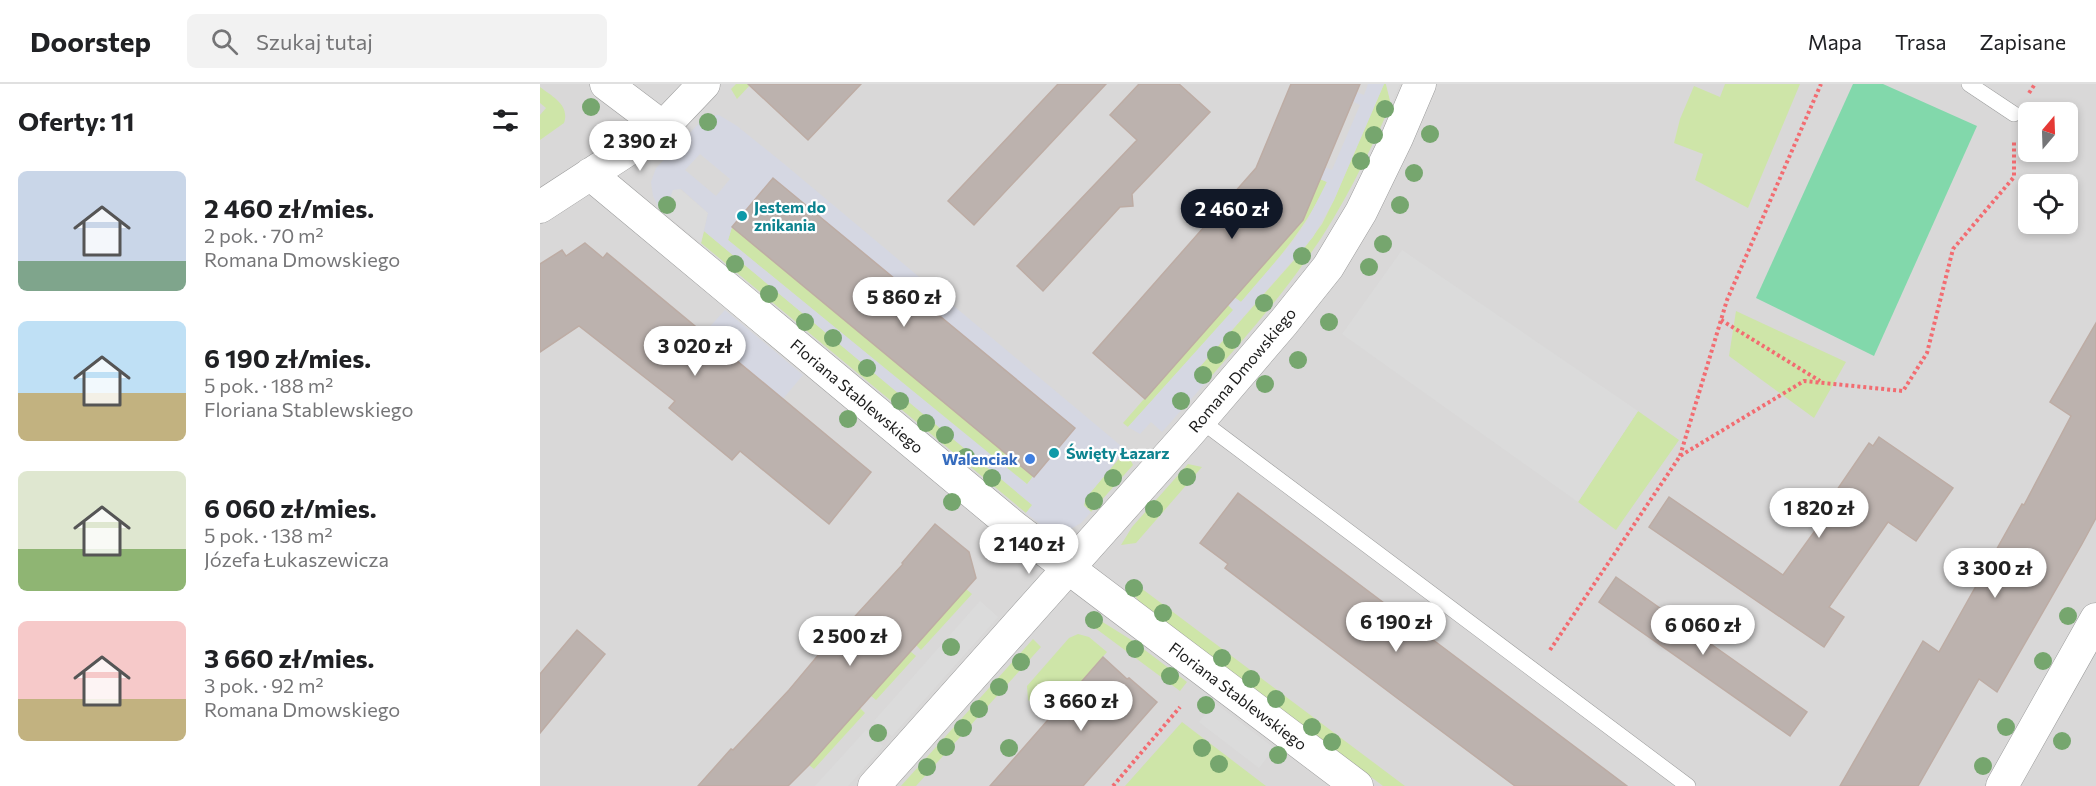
<!DOCTYPE html>
<html lang="pl">
<meta charset="utf-8">
<style>
body{margin:0;font-family:Commissioner,sans-serif;background:#f2f2f2;color:#202124;height:100vh;display:flex;flex-direction:column;font-size:22px;white-space:nowrap}
*{box-sizing:border-box;margin:0}
p{font-size:20px;color:#757577}
.icon{flex:none;width:33px;height:33px;fill:none;stroke:currentColor;stroke-width:2;stroke-linecap:round;stroke-linejoin:round}
.map{position:relative;flex:1;overflow:hidden}
.side{display:flex;flex-direction:column;background:#fff;width:540px}
.side>*{flex:none}
.needle{width:39px;rotate:19deg}
.fabs{position:absolute;left:1478px;top:18px;display:grid;gap:12px}
.fabs a{display:grid;place-items:center;width:60px;height:60px;border-radius:9px;background:#fff;box-shadow:0 3px 9px #0003;font-size:30px}
.price{position:absolute;translate:-50% -51px;padding:0 14px;border-radius:21px;background:#fff;color:#222;font-size:20px;line-height:39px;filter:drop-shadow(0 2px 3px #0008)}
.price::after{content:'';position:absolute;left:50%;top:36px;width:18px;height:14px;margin-left:-9px;background:inherit;clip-path:polygon(0 0,100% 0,50% 100%)}
.price.active{background:#111827;color:#fff}
ul{padding:0;list-style:none}
li{display:flex;align-items:center;gap:18px;height:150px;padding:0 18px}
li span{display:grid;place-items:center;flex:none;width:168px;height:120px;border-radius:9px;color:#555}
li>.icon{margin-inline-start:auto}
span .icon{width:72px;height:72px;fill:#fffc;stroke-width:1}
li b{font-size:26px}
h2{display:flex;justify-content:space-between;align-items:center;height:72px;padding:0 18px;font-size:26px}
header{display:flex;align-items:center;gap:36px;box-sizing:border-box;height:84px;padding:0 30px;background:#fff;border-bottom:2px solid #e0e0e0}
header strong{font-size:28px}
nav{display:flex;gap:33px;margin-inline-start:auto;font-size:21px}
.search{width:420px;height:54px;background:#f2f2f2;display:flex;align-items:center;gap:15px;box-sizing:border-box;padding:0 21px;border-radius:9px;color:#757577;font-size:22px}
main{display:flex;flex:1;min-height:0}
.map>svg:first-child{display:block}
</style>
<header>
<strong>Doorstep</strong>
<div class="search"><svg class="icon" aria-label="search" viewBox="0 0 24 24"><circle cx="10" cy="10" r="6"/><path d="M15 15l6 6"/></svg>Szukaj tutaj</div>
<nav><a>Mapa</a><a>Trasa</a><a>Zapisane</a></nav>
</header>
<main>
<section class="side">
<h2>Oferty: 11<svg class="icon" aria-label="filters" viewBox="0 0 24 24"><path d="M4 7h16M4 17h16"/><circle cx="9" cy="7" r="2"/><circle cx="15" cy="17" r="2"/></svg></h2>
<ul>
<li><span style="background:linear-gradient(#c9d6e8 75%,#7fa58c 0)"><svg class="icon" aria-label="home" viewBox="0 0 24 24"><path d="M3 11l9-7 9 7M6 9v11h12V9"/></svg></span><div><b>2 460 zł/mies.</b><p>2 pok. · 70 m²</p><p>Romana Dmowskiego</p></div></li>
<li><span style="background:linear-gradient(#bfe0f5 60%,#c2b280 0)"><svg class="icon" aria-label="home" viewBox="0 0 24 24"><path d="M3 11l9-7 9 7M6 9v11h12V9"/></svg></span><div><b>6 190 zł/mies.</b><p>5 pok. · 188 m²</p><p>Floriana Stablewskiego</p></div></li>
<li><span style="background:linear-gradient(#dfe7d0 65%,#8fb573 0)"><svg class="icon" aria-label="home" viewBox="0 0 24 24"><path d="M3 11l9-7 9 7M6 9v11h12V9"/></svg></span><div><b>6 060 zł/mies.</b><p>5 pok. · 138 m²</p><p>Józefa Łukaszewicza</p></div></li>
<li><span style="background:linear-gradient(#f6c9c9 65%,#c2b280 0)"><svg class="icon" aria-label="home" viewBox="0 0 24 24"><path d="M3 11l9-7 9 7M6 9v11h12V9"/></svg></span><div><b>3 660 zł/mies.</b><p>3 pok. · 92 m²</p><p>Romana Dmowskiego</p></div></li>
</ul>
</section>
<div class="map">
<svg width="1556" height="702" viewBox="0 0 1556 702">
<rect width="100%" height="100%" fill="#ece7e1"/>
<!-- residential -->
<path fill="#d9d8d8" fill-rule="evenodd" d="M0,0H1556V702H0ZM1488,28H1527V68H1488ZM1488,100H1527V140H1488Z"/>
<!-- grass -->
<path fill="#cee5a8" d="M196,0H211L197,15L191,5Z
M844,0H846L851,20C827,74 801,128 766,176C736,219 702,257 668,296L657,286L763,166L782,140L794,116Z
M1185,0H1260L1208,124L1155,96L1163,70L1134,59L1140,35L1154,2L1180,13Z
M0,3C13,13 30,21 24,39L0,56V31L6,24L0,19Z
M780,95L787,98C764,148 736,177 701,218L694,213L763,136L766,130L763,128Z
M192,143L493,392L487,401L188,156Z
M164,147L493,421L486,429L161,159Z
M687,220L694,226L588,343L583,339Z
M1196,227L1306,278L1274,334L1189,272Z
M1098,327L1139,356L1076,446L1038,418Z
M586,366L593,381L551,428L544,421L545,415Z
M648,380L662,383L596,459L581,461L592,443Z
M593,498L865,702H843L600,519L586,500Z
M426,505L432,510L381,566L376,561Z
M553,532L593,557L647,598L640,607L547,538Z
M538,550L549,553L567,568L509,634L488,616L487,602L529,554Z
M493,555L501,563L376,702H361Z
M370,567L376,572L336,616L330,611Z
M319,623L325,629L274,685L269,681Z
M642,638L726,702H585Z"/>
<!-- pitch -->
<path fill="#82d8ab" d="M1313,0H1343L1437,42L1334,272L1216,214Z"/>
<!-- parking -->
<path fill="#dbdbdb" d="M846,0H860L851,20Z
M133,105H140L168,129L161,159L124,129Z
M862,166L1098,327L1038,418L802,250Z
M440,517L458,533L352,652L334,637Z
M675,619L734,664L719,684L659,638Z
M326,646L343,662L308,702H275Z"/>
<!-- plaza -->
<path fill="#d5d7e2" fill-rule="evenodd" d="M828,0H844L794,116L773,153L657,286L668,296L622,348L611,338L600,350L588,343L693,226L687,220L694,213L701,218L751,160L766,139L787,98L780,95L785,83L792,86L820,21L812,17L817,8L824,11Z
M179,31L197,42L243,79L586,366L545,415L544,422L551,428L541,439L524,449L510,448L486,429L492,421L164,147L168,129L141,105L133,106L124,129L119,124L113,112L111,98L116,84L166,32ZM160,70L190,95L176,112L145,86ZM233,95L535,344L487,400L188,156L192,143Z
M185,226L263,291L242,316L164,249Z"/>
<!-- building -->
<path fill="#bcb2ae" stroke="#bdaca4" stroke-width="1.5" d="M208,0H321L268,56Z
M518,0H566L434,141L408,117Z
M599,0H639L670,28L592,110L593,122L580,123L503,207L477,182L597,56L570,31Z
M751,0H820L763,136L605,315L553,269L716,84Z
M233,94L535,344L494,393L192,143Z
M45,159L63,174L67,169L331,388L289,440L200,367L192,376L129,324L135,317L39,242L0,268V180L22,166L26,172Z
M1556,239V434L1542,460L1457,608L1439,595L1378,702H1300L1383,557L1399,568L1482,420L1484,421L1531,332L1510,318Z
M1339,353L1413,404L1376,457L1348,438L1289,523L1304,533L1284,563L1109,443L1129,413L1243,491L1277,444L1273,441L1329,359L1333,362Z
M698,409L1087,702H975L857,614L685,484L688,480L660,459Z
M395,440L429,468L436,494L269,681L248,702H158L191,665L193,666L249,606L295,551L296,553L363,480L362,479Z
M1076,493L1267,628L1250,652L1059,518Z
M37,546L65,570L0,649V590Z
M563,573L587,595L589,594L617,618L543,702H450Z"/>
<g fill="none" stroke-linecap="round" stroke-linejoin="round">
<defs>
<path id="lane" d="M1429,0L1474,30
M660,336L1148,702"/>
<path id="street" d="M66,0L123,43
M50,90L474,443L817,702
M0,123L123,43L164,0
M334,702L649,349L744,238L788,183L821,128L857,54L880,0
M1462,702L1556,535"/>
</defs>
<!-- lane casing -->
<use href="#lane" stroke="#9c9c9c" stroke-width="16"/>
<!-- street casing -->
<use href="#street" stroke="#9c9c9c" stroke-width="33"/>
<!-- path -->
<path stroke="#f26c71" stroke-width="4" stroke-dasharray="3 3" stroke-linecap="butt" d="M1489,9L1495,0
M1181,236L1280,297
M1140,372L1187,216L1281,0
M1010,566L1140,372L1264,297L1363,307L1387,269L1413,165L1474,93V57
M573,702L640,623"/>
<!-- lane -->
<use href="#lane" stroke="#fff" stroke-width="15"/>
<!-- street -->
<use href="#street" stroke="#fff" stroke-width="32"/>
</g>
<!-- trees -->
<g fill="#76a66e">
<circle cx="51" cy="23" r="9"/>
<circle cx="845" cy="25" r="9"/>
<circle cx="168" cy="38" r="9"/>
<circle cx="890" cy="50" r="9"/>
<circle cx="834" cy="51" r="9"/>
<circle cx="821" cy="77" r="9"/>
<circle cx="874" cy="89" r="9"/>
<circle cx="127" cy="121" r="9"/>
<circle cx="860" cy="121" r="9"/>
<circle cx="843" cy="160" r="9"/>
<circle cx="762" cy="172" r="9"/>
<circle cx="195" cy="180" r="9"/>
<circle cx="829" cy="183" r="9"/>
<circle cx="229" cy="210" r="9"/>
<circle cx="724" cy="219" r="9"/>
<circle cx="265" cy="238" r="9"/>
<circle cx="789" cy="238" r="9"/>
<circle cx="293" cy="254" r="9"/>
<circle cx="692" cy="256" r="9"/>
<circle cx="676" cy="271" r="9"/>
<circle cx="758" cy="276" r="9"/>
<circle cx="327" cy="284" r="9"/>
<circle cx="663" cy="291" r="9"/>
<circle cx="725" cy="300" r="9"/>
<circle cx="360" cy="317" r="9"/>
<circle cx="641" cy="317" r="9"/>
<circle cx="308" cy="335" r="9"/>
<circle cx="386" cy="339" r="9"/>
<circle cx="405" cy="351" r="9"/>
<circle cx="426" cy="373" r="9"/>
<circle cx="647" cy="393" r="9"/>
<circle cx="452" cy="394" r="9"/>
<circle cx="573" cy="394" r="9"/>
<circle cx="554" cy="417" r="9"/>
<circle cx="412" cy="418" r="9"/>
<circle cx="614" cy="425" r="9"/>
<circle cx="594" cy="504" r="9"/>
<circle cx="623" cy="529" r="9"/>
<circle cx="1528" cy="532" r="9"/>
<circle cx="554" cy="536" r="9"/>
<circle cx="411" cy="563" r="9"/>
<circle cx="595" cy="565" r="9"/>
<circle cx="682" cy="574" r="9"/>
<circle cx="1503" cy="577" r="9"/>
<circle cx="481" cy="578" r="9"/>
<circle cx="630" cy="592" r="9"/>
<circle cx="711" cy="595" r="9"/>
<circle cx="459" cy="603" r="9"/>
<circle cx="736" cy="615" r="9"/>
<circle cx="666" cy="621" r="9"/>
<circle cx="439" cy="625" r="9"/>
<circle cx="772" cy="643" r="9"/>
<circle cx="1466" cy="643" r="9"/>
<circle cx="423" cy="644" r="9"/>
<circle cx="338" cy="649" r="9"/>
<circle cx="1522" cy="657" r="9"/>
<circle cx="792" cy="658" r="9"/>
<circle cx="406" cy="663" r="9"/>
<circle cx="469" cy="664" r="9"/>
<circle cx="662" cy="664" r="9"/>
<circle cx="738" cy="671" r="9"/>
<circle cx="679" cy="680" r="9"/>
<circle cx="1443" cy="682" r="9"/>
<circle cx="387" cy="683" r="9"/>
</g>
<!-- markers -->
<g fill="#0f9aa8" stroke="#fff" stroke-width="2">
<circle cx="202" cy="132" r="6"/>
<circle cx="514" cy="369" r="6"/>
</g>
<circle fill="#3f7fe0" stroke="#fff" stroke-width="2" cx="490" cy="375" r="6"/>
<g text-anchor="middle" stroke-width="4.5" stroke-linejoin="round" paint-order="stroke">
<!-- culture labels -->
<g font-size="16" font-weight="bold" fill="#0d838f" stroke="#fff" text-anchor="start">
<text x="214" y="129">Jestem do<tspan x="214" dy="18">znikania</tspan></text>
<text x="526" y="375">Święty Łazarz</text>
</g>
<!-- street labels -->
<g font-size="16" fill="#1b1b1b" stroke="#fff">
<text transform="translate(702 286) rotate(-50)" y="6">Romana Dmowskiego</text>
<text transform="translate(317 312) rotate(40)" y="6">Floriana Stablewskiego</text>
<text transform="translate(698 612) rotate(37)" y="6">Floriana Stablewskiego</text>
</g>
<!-- shop labels -->
<g font-size="16" font-weight="bold" fill="#366cbe" stroke="#fff" text-anchor="end">
<text x="478" y="381">Walenciak</text>
</g>
</g>
</svg>
<div class="fabs">
<a><svg class="needle" viewBox="-14 -14 28 28"><path d="M0-13l5 13h-10z" fill="#e53935"/><path d="M0 13l5-13h-10z" fill="#757577"/></svg></a>
<a><svg class="icon" aria-label="locate" viewBox="0 0 24 24"><circle cx="12" cy="12" r="6"/><path d="M12 2v4M12 18v4M2 12h4M18 12h4"/></svg></a>
</div>
<b class="price" style="left:100px;top:88px">2 390 zł</b>
<b class="price active" style="left:692px;top:156px">2 460 zł</b>
<b class="price" style="left:364px;top:244px">5 860 zł</b>
<b class="price" style="left:155px;top:293px">3 020 zł</b>
<b class="price" style="left:1279px;top:455px">1 820 zł</b>
<b class="price" style="left:489px;top:491px">2 140 zł</b>
<b class="price" style="left:1455px;top:515px">3 300 zł</b>
<b class="price" style="left:856px;top:569px">6 190 zł</b>
<b class="price" style="left:1163px;top:572px">6 060 zł</b>
<b class="price" style="left:310px;top:583px">2 500 zł</b>
<b class="price" style="left:541px;top:648px">3 660 zł</b>
</div>
</main>
